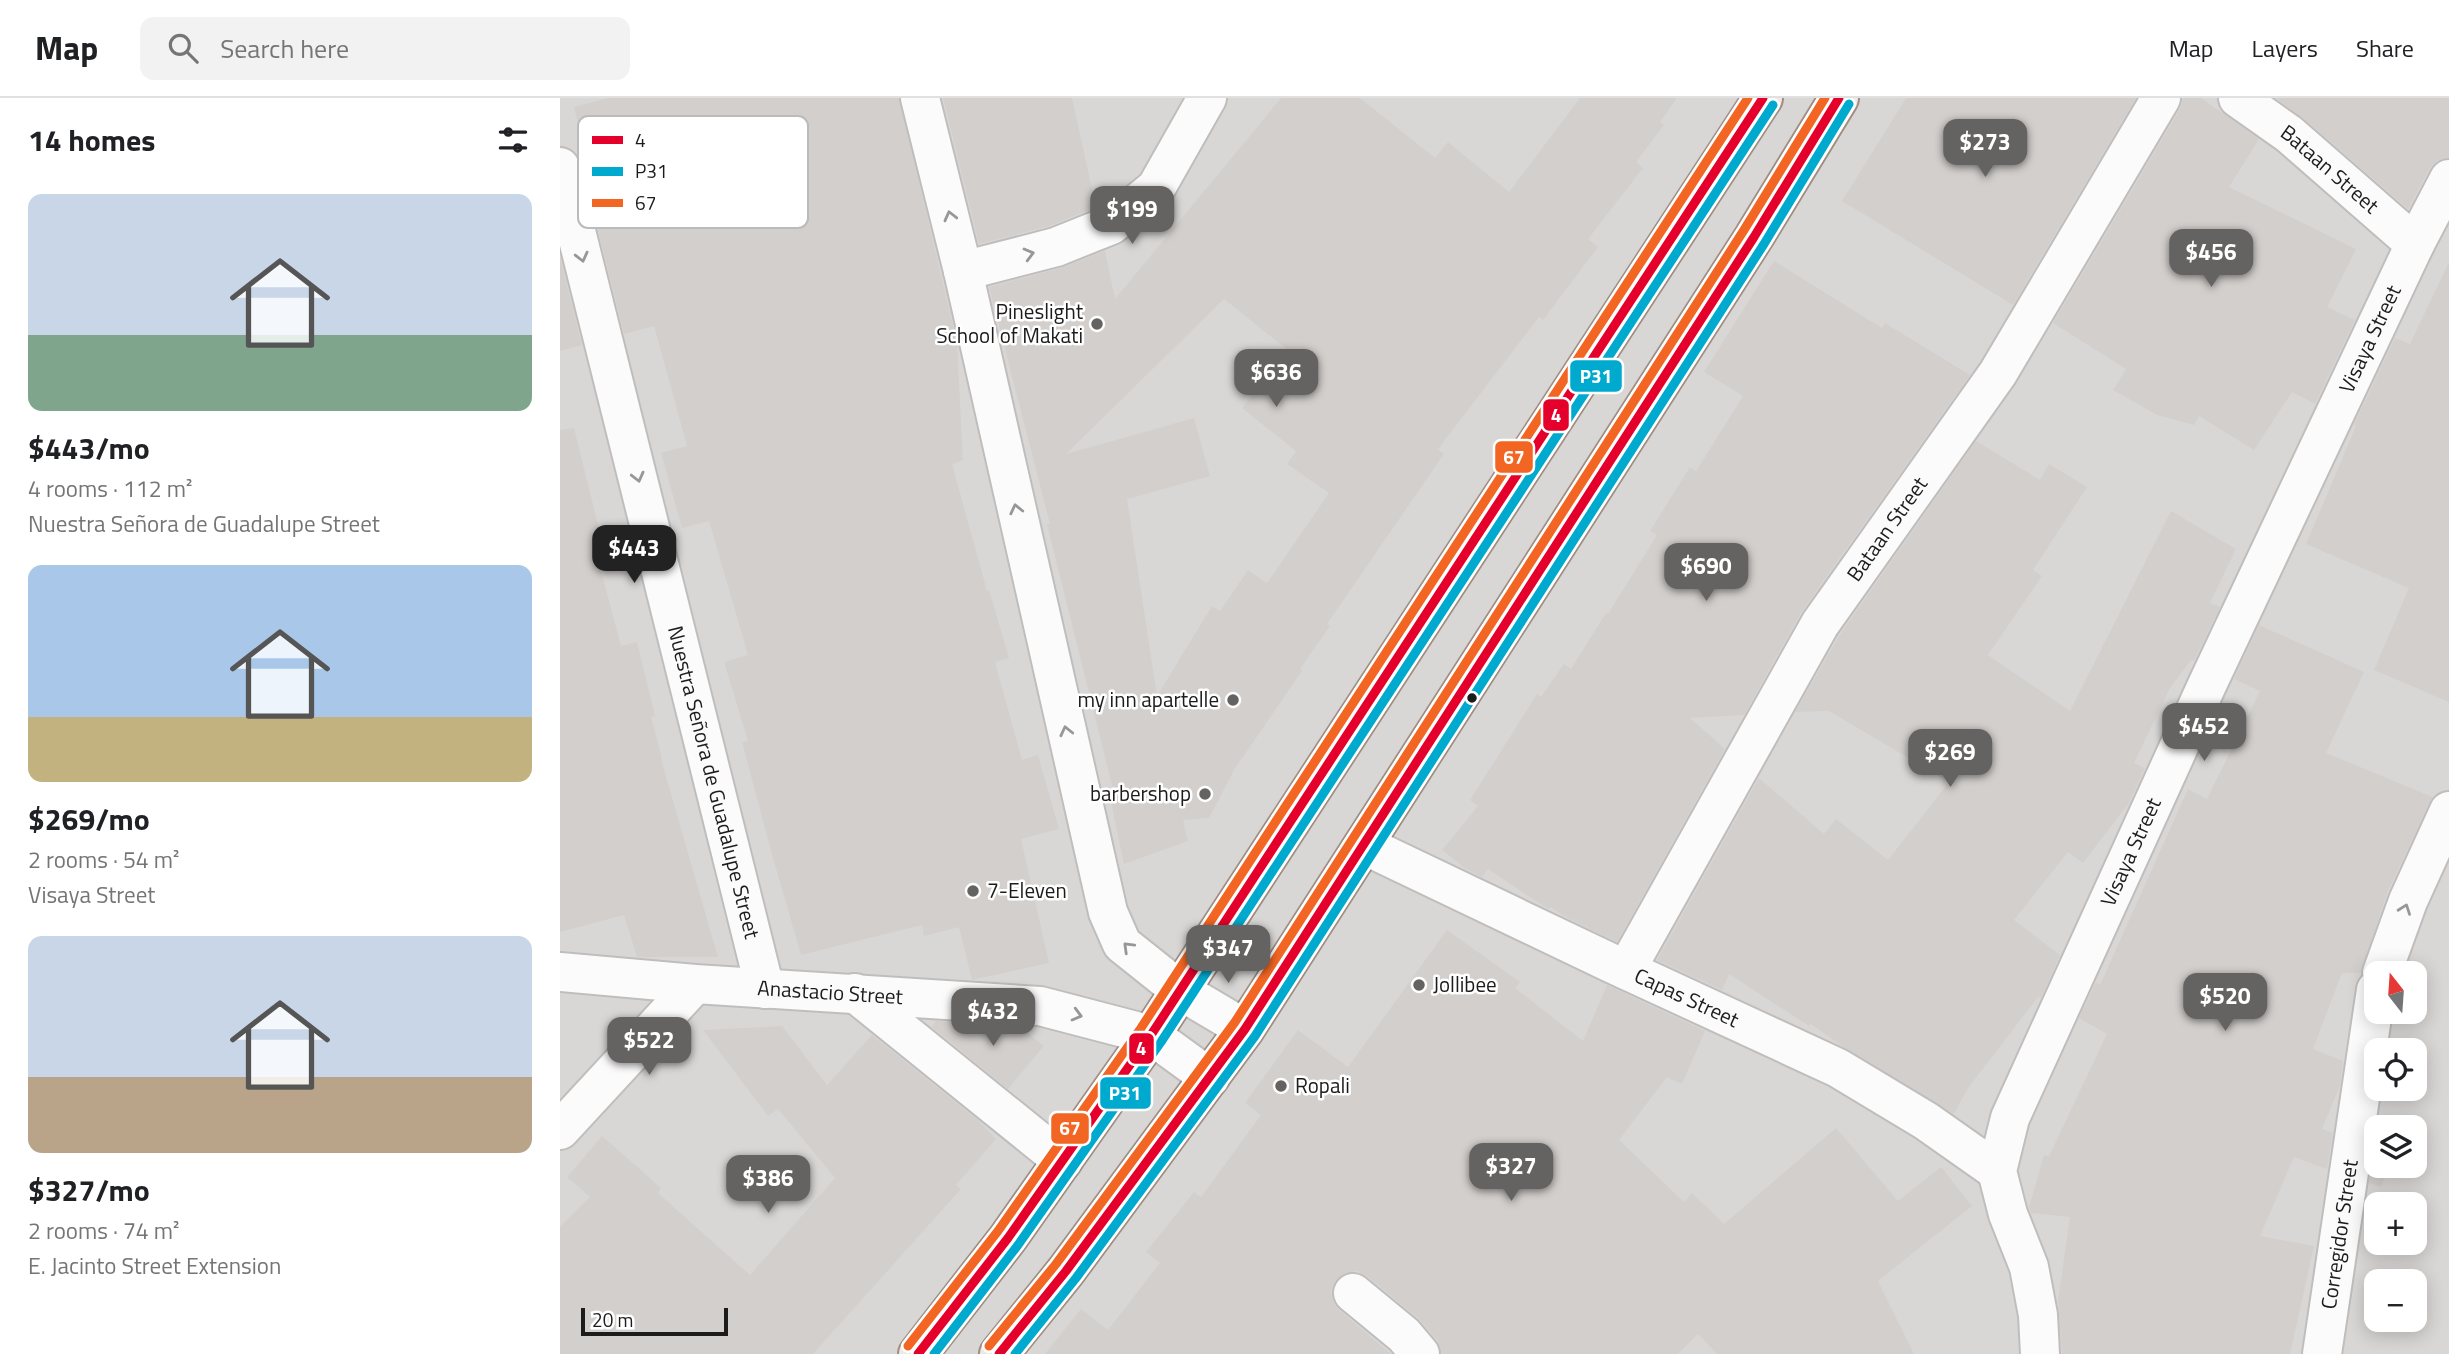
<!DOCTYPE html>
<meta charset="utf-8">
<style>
body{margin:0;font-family:"Titillium Web",sans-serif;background:#f2f2f2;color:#202124;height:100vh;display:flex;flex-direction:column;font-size:26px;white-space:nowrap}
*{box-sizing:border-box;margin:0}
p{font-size:23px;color:#757577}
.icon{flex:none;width:38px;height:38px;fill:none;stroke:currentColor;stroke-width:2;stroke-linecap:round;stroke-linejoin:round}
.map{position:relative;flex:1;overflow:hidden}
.panel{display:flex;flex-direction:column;background:#fff;width:560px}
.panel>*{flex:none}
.needle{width:46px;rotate:343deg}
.controls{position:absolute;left:1804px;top:863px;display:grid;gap:14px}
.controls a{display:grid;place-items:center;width:63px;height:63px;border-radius:14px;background:#fff;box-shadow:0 4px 18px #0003;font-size:35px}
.scale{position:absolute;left:21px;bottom:18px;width:147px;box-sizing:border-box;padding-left:7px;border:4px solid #1c1c1c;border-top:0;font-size:19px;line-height:24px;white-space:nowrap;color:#1c1c1c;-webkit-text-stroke:5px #fff;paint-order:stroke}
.price{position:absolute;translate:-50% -60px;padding:0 16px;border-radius:14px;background:#646362;color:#fff;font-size:23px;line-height:46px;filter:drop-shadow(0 2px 4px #0008)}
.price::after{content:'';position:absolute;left:50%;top:42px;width:21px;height:16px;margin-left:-10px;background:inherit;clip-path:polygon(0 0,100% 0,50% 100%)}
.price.active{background:#222;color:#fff}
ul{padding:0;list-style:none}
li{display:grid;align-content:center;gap:14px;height:371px;padding:0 28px}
li span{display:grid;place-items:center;height:217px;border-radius:14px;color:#555}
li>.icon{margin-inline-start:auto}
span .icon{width:126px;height:126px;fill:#fffc;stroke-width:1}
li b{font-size:30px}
h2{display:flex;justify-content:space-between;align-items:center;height:84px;padding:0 28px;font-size:30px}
header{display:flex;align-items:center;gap:42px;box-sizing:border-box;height:98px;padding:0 35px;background:#fff;border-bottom:2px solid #e0e0e0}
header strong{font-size:33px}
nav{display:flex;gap:38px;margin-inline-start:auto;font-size:24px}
.search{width:490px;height:63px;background:#f2f2f2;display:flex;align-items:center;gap:18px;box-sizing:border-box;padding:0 24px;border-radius:14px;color:#757577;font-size:26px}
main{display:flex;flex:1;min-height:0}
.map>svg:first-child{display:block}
</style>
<header>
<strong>Map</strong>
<div class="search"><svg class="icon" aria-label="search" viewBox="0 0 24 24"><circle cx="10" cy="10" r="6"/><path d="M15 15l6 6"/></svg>Search here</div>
<nav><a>Map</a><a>Layers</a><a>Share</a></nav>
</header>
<main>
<section class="panel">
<h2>14 homes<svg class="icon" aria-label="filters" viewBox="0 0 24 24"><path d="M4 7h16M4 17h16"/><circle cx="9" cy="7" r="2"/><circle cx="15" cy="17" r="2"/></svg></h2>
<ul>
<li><span style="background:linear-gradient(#c9d6e8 65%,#7fa58c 0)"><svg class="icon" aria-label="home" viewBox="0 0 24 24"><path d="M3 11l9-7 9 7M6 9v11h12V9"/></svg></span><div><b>$443/mo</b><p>4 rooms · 112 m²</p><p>Nuestra Señora de Guadalupe Street</p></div></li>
<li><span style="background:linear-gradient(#a9c7e8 70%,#c2b280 0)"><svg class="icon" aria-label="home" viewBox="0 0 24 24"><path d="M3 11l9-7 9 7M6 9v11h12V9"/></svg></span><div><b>$269/mo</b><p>2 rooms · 54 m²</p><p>Visaya Street</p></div></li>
<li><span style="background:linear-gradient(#c9d6e8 65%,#b9a48a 0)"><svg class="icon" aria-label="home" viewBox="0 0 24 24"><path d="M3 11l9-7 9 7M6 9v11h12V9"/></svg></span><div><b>$327/mo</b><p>2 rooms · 74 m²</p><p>E. Jacinto Street Extension</p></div></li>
</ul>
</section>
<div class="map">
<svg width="1889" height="1256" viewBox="0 0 1889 1256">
<rect width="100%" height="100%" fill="#eae7e5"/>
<!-- residential -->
<path fill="#d9d7d6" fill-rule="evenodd" d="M0,0H1889V1256H0ZM1816,875H1855V914H1816ZM1816,952H1855V990H1816ZM1816,1029H1855V1068H1816ZM1816,1106H1855V1144H1816ZM1816,1183H1855V1222H1816Z"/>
<!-- building -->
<path fill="#d3cfcd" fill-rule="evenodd" d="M48,0H339L397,244L403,362L392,366L427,493L429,492L449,560L435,564L462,662L478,657L499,731L461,741L489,865L412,882L399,829L364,838L362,827L241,857L211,753L182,644L188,643L164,564L188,557L149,423L122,430L101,355L127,348L94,228L64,236L22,68L28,67L14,9Z
M383,0H512L536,109L489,128L419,146Z
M721,0H800L875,60L888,44L949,94L1020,0H1117L1100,24L1104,27L1076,64L1083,70L1028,141L1038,149L983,222L979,219L878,351L884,356L767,526L770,528L740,571L742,573L674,672L649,720L623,722L628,743L564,766L551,704L556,703L487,426H490L429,189L501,170L545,153L555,201ZM664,201L729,253L682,310L736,353L727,366L769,395L707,485L688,472L660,513L652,508L597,598L567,401L650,378L634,320L506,356Z
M1346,0H1576L1453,207L1282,103Z
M1623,0H1641L1699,41L1669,89L1796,151L1767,209L1795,222L1755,306L1732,294L1694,352L1639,318L1634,327L1597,317L1553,292L1566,271L1493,225L1620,11Z
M1716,0H1889V59L1878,62L1870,70L1848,111L1743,20Z
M0,159L22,247L0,253Z
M1214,163L1322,230L1325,225L1410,277L1242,513L1184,617L1130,620L1165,651L1057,844L1004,818L990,809L989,811L983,808L928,771L922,779L906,771L882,752L918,708L910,702L977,596L981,599L1004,566L1011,571L1046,515L1048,516L1097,437L1090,433L1130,369L1136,373L1183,298L1144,274Z
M1889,164V604L1814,572L1849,490L1746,446L1796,328L1794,327L1835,240L1850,246Z
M14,330L46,459L38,461L61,548L77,544L95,618L91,619L102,660L101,661L158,859H77L64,817L0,834V332Z
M1416,343L1480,382L1489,366L1527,389L1473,472L1482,478L1428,557L1510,613L1611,413L1676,451L1650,505L1660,509L1634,563L1631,562L1610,590L1574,665L1585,670L1569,705L1523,765L1508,754L1454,822L1500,857L1481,900L1478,899L1408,990L1394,1016L1282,948L1251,926L1249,928L1169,876L1162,892L1097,862L1199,680L1264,736L1276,721L1328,762L1389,684L1269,613L1235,614L1279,538Z
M1699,527L1804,574L1766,655L1873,699L1827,795L1801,875H1782L1753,951L1783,963L1780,988L1762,1031L1773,1035L1767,1071L1734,1059L1700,1138L1754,1148L1730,1256H1502L1498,1203L1510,1119L1471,1115L1469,1109L1484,1057L1489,1058L1547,936L1519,920L1536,884L1540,887L1628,691L1647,701L1700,593L1674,581Z
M887,832L960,884L955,890L1023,943L1047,887L1145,933L1122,986L1107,979L1059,1042L1124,1104L1132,1095L1164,1126L1276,1030L1338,1103L1381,1069L1412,1108L1318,1183L1354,1256H1157L1138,1236L1118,1256H881L877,1242L858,1220L807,1178L796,1173L785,1175L776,1182L771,1192L773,1203L779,1212L831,1256H485L521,1211L548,1232L600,1165L586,1154L634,1094L641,1099L701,1017L685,1005L738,932L788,969Z
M376,923L460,929L484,948L448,991L372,929Z
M222,928L267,987L312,937L420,1024L436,1041L396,1087L401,1091L253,1256H0V1129L30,1099L7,1079L42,1038L101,1090L98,1095L190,1177L275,1080L218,1011L208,1018L143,932Z
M1814,1051L1816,1052V1068H1829L1821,1089L1809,1085Z"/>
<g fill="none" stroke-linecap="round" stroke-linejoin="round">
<defs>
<g id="minor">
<path id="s1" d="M1678,0L1729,36L1855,146"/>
<path id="s2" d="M0,69L205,891"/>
<path d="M403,173L496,149L551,127L596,90L647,0"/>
<path id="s3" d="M804,747L1051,865L1278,970L1366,1023L1437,1073"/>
<path id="s4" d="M1066,872L1260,526L1438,275L1601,0"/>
<path id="s5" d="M0,874L135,886L480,908L591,937L650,980"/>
<path d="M1822,875L1848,803L1889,713"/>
<path d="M295,895L503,1063"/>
<path d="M0,1032L135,886"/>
<path d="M793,1195L844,1237L860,1256"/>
<path id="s6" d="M1480,1256L1478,1217L1469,1169L1448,1116L1437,1073L1450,1020L1647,587L1855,146L1889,81"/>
<path id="s7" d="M1762,1256L1816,892"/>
</g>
<path id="tertiary" d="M360,0L403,173L548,814L562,846L621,893L685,931"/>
<path id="primary" d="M358,1256L448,1140L591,937L1203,0
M439,1256L506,1173L685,931L1194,139L1279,0"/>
</defs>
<!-- minor casing -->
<use href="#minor" stroke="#c0bebd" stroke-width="42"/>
<!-- tertiary casing -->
<use href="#tertiary" stroke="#c0bebd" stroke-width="42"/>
<!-- primary casing -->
<use href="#primary" stroke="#a08e82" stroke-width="42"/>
<!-- minor -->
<use href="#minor" stroke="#fcfbfb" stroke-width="38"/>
<!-- tertiary -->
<use href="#tertiary" stroke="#fcfbfb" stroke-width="38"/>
<!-- primary -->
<use href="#primary" stroke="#f0e8e3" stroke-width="38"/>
<defs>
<path id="bus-1" d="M358,1256L448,1140L591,937L1203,0
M439,1256L506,1173L685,931L1194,139L1279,0"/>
<path id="bus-2" d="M374,1256L458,1147L601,944L1213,7
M455,1256L516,1180L695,938L1204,146L1289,6"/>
<path id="bus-3" d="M348,1248L438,1133L581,930L1188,0
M429,1248L496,1166L675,924L1184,132L1265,0"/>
</defs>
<!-- bus-1 casing -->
<use href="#bus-1" stroke="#fff" stroke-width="14"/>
<!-- bus-2 casing -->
<use href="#bus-2" stroke="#fff" stroke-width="14"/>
<!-- bus-3 casing -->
<use href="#bus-3" stroke="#fff" stroke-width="14"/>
<!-- bus-1 -->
<use href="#bus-1" stroke="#e4002b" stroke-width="9"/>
<!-- bus-2 -->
<use href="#bus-2" stroke="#00a9ce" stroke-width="9"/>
<!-- bus-3 -->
<use href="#bus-3" stroke="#f26522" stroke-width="9"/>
</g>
<!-- one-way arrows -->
<defs><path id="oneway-chevron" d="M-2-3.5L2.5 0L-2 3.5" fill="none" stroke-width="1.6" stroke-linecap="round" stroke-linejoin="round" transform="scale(1.75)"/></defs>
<g stroke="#979797">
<use href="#oneway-chevron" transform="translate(390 118) rotate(-104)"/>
<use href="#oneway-chevron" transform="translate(469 156) rotate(-15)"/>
<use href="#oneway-chevron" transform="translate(22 159) rotate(76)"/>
<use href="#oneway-chevron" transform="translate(78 379) rotate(76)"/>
<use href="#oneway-chevron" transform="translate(456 411) rotate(-103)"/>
<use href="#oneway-chevron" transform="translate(506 633) rotate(-103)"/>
<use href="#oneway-chevron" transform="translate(1845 811) rotate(-70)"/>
<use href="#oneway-chevron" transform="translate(568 849) rotate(-136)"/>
<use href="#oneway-chevron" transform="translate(517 917) rotate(15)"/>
</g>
<!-- markers -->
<g fill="#646362" stroke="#fff" stroke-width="2.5">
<circle cx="537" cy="226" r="7"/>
<circle cx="673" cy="602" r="7"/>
<circle cx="645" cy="696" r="7"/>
<circle cx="413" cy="793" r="7"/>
<circle cx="859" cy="887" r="7"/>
<circle cx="721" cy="988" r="7"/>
</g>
<circle fill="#1c1c1c" stroke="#fff" stroke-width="2.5" cx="912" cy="600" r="6"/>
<g text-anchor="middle" stroke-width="5" stroke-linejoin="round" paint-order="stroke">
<!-- street labels -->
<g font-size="21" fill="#1c1c1c" stroke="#fff">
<text dy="7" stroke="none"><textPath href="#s1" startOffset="116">Bataan Street</textPath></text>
<text dy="7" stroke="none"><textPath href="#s6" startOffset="1102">Visaya Street</textPath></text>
<text dy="7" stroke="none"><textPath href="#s4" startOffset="513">Bataan Street</textPath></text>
<text dy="7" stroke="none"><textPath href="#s2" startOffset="634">Nuestra Señora de Guadalupe Street</textPath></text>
<text dy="7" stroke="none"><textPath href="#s6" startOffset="536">Visaya Street</textPath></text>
<text dy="7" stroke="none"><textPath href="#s5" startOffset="271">Anastacio Street</textPath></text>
<text dy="7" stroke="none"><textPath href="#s3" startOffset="357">Capas Street</textPath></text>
<text dy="7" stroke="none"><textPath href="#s7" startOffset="121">Corregidor Street</textPath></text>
</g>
<!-- poi labels -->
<g font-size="21" fill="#1c1c1c" stroke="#fff" text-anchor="end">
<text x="523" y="221">Pineslight<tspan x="523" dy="24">School of Makati</tspan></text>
<text x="659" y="609">my inn apartelle</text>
<text x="631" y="703">barbershop</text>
<text x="427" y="800" text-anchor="start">7-Eleven</text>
<text x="873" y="894" text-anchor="start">Jollibee</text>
<text x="735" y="995" text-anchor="start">Ropali</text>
</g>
</g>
<!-- legend -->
<rect x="18" y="18" width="230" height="112" rx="10" fill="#fff" stroke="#bbb" stroke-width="2"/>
<rect x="32" y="38" width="31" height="8" fill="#e4002b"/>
<rect x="32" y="69" width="31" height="9" fill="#00a9ce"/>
<rect x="32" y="101" width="31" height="8" fill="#f26522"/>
<g font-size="19" fill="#1c1c1c">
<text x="75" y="49">4</text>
<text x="75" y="80">P31</text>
<text x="75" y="112">67</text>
</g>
<g stroke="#fff" stroke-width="2.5">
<rect x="1009" y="261" width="54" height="34" rx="7" fill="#00a9ce"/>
<rect x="982" y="300" width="28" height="34" rx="7" fill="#e4002b"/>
<rect x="934" y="342" width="40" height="34" rx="7" fill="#f26522"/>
<rect x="568" y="934" width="27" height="33" rx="7" fill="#e4002b"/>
<rect x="539" y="978" width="53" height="34" rx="7" fill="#00a9ce"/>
<rect x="490" y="1014" width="40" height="33" rx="7" fill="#f26522"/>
</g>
<g font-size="19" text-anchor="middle" font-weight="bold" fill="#fff">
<text x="1036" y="285">P31</text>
<text x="996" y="324">4</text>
<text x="954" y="366">67</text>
<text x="581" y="957">4</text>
<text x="565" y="1002">P31</text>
<text x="510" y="1037">67</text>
</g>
</svg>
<div class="controls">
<a><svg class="needle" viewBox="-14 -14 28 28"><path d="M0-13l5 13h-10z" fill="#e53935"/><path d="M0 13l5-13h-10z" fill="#757577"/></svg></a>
<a><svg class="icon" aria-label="locate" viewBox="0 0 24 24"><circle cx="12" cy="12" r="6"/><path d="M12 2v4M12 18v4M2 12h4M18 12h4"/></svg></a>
<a><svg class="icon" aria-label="layers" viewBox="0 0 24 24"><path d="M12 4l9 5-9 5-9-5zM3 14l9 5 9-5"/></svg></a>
<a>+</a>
<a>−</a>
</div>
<div class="scale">20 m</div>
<b class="price" style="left:1425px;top:81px">$273</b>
<b class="price" style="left:572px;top:148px">$199</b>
<b class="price" style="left:1651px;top:191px">$456</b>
<b class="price" style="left:716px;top:311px">$636</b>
<b class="price active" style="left:74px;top:487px">$443</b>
<b class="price" style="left:1146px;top:505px">$690</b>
<b class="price" style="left:1644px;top:665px">$452</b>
<b class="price" style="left:1390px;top:691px">$269</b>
<b class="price" style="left:668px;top:887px">$347</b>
<b class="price" style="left:1665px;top:935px">$520</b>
<b class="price" style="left:433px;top:950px">$432</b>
<b class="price" style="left:89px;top:979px">$522</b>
<b class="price" style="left:951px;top:1105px">$327</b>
<b class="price" style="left:208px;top:1117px">$386</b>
</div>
</main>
